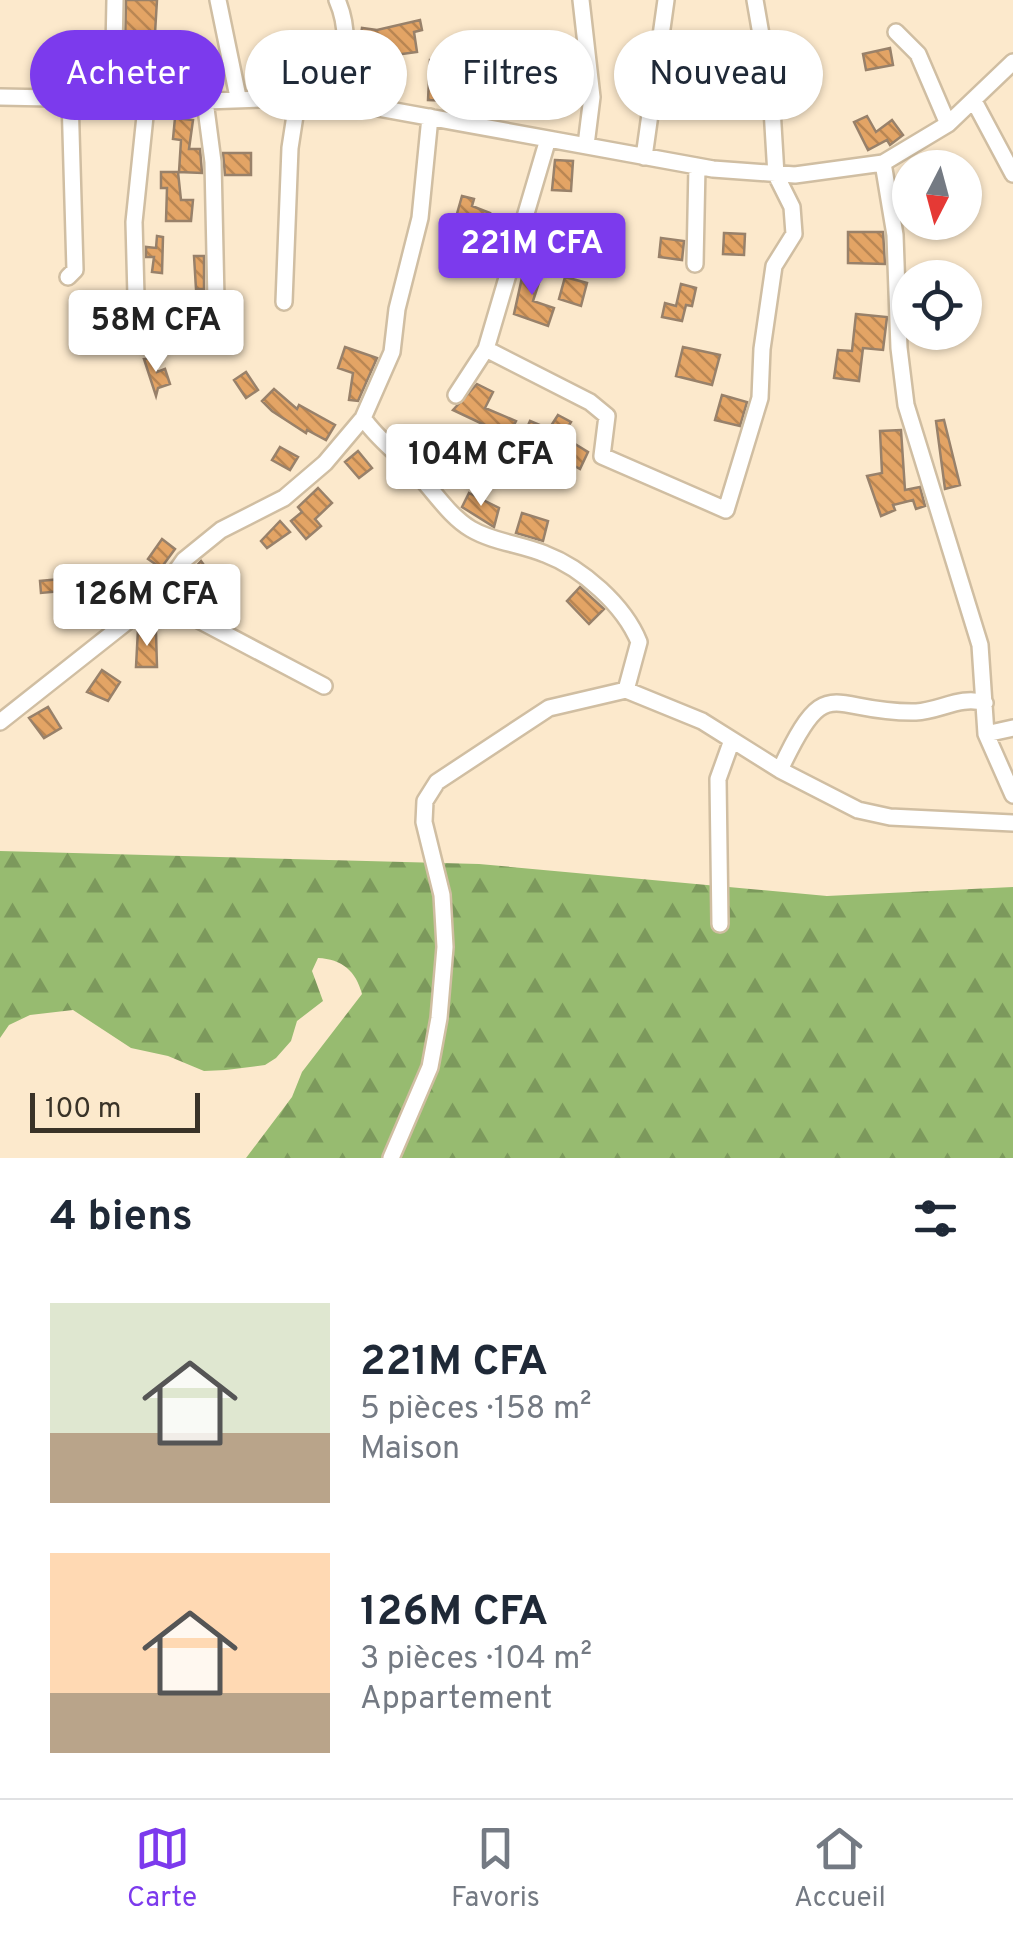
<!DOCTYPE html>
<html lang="fr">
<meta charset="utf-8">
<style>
body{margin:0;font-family:Overpass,sans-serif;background:#f6f6f7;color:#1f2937;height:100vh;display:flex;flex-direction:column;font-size:38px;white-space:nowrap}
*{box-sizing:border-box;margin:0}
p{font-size:32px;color:#747a83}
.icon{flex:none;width:55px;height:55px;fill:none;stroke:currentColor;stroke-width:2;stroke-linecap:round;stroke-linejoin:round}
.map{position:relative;height:1158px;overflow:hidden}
.sheet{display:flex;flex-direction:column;background:#fff;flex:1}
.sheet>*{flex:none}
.top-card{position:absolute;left:30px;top:30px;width:955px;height:90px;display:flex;gap:20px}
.needle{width:65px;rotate:186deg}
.buttons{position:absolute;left:892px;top:150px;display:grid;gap:20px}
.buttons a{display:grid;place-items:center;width:90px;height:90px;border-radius:50%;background:#fff;box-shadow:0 2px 8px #0004;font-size:50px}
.scale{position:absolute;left:30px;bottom:25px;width:170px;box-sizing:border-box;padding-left:10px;border:5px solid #3a3328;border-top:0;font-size:28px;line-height:35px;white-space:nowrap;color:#3a3328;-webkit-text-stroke:8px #fce9cc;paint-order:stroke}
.price{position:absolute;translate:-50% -85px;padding:0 22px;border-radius:10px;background:#fff;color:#222;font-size:32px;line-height:65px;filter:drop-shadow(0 2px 5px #0008)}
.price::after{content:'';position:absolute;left:50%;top:60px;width:30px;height:22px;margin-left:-15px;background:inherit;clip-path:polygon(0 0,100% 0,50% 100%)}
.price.active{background:#7c3aed;color:#fff}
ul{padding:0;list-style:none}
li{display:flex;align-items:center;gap:30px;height:250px;padding:0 50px}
li span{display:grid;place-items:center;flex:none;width:280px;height:200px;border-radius:0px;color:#555}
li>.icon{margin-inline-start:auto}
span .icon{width:120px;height:120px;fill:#fffc;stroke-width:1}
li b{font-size:42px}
h2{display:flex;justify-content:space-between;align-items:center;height:120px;padding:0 50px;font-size:42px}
.tag{padding:0 35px;border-radius:45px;background:#fff;box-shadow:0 2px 8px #0004;font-size:35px;line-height:90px}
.tag.active{background:#7c3aed;color:#fff}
.menu{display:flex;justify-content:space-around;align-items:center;height:140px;border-top:2px solid #e0e1e3;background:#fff;font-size:28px;color:#747a83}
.menu a{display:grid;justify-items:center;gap:5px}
.menu .active{color:#7c3aed}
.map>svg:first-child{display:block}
</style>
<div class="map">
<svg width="1013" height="1158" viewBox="0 0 1013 1158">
<defs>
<pattern id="forest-firs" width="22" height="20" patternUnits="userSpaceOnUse" patternTransform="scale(2.5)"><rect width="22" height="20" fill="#97bb70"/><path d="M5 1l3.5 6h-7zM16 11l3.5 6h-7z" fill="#7c995c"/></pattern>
<pattern id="building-back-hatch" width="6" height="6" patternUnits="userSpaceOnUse" patternTransform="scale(2.5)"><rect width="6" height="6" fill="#e3a465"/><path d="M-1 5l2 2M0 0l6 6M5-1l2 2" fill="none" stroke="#b98653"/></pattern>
</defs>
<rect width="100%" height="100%" fill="#fce9cc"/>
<!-- forest -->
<path fill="url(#forest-firs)" d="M0,851L479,864L827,896L1013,887V1158H246L292,1097L302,1072L362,994C356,971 342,959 318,958L312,971L323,1001L297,1021L291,1041L276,1058L265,1065L226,1070L204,1071L168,1056L131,1048L73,1010L30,1015L9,1025L0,1038Z"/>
<!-- building -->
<path fill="url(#building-back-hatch)" stroke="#98816a" stroke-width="2.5" d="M126,0H157L154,50L125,48Z
M420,20L422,30L414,32L417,52L380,57L379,50L359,47L362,28L377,30Z
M500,33L530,38L523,67L493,60Z
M82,38L102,40L99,66L79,63Z
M890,48L893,65L866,70L863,54Z
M430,60L454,62L451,101L428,100Z
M542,62L578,71L580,95L567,94V88L539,84Z
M474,64L492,67L484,106L467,102Z
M686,69L689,90L667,94V72Z
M867,116L876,132L892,120L903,135L890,145L887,140L868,150L854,122Z
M175,118L193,120L189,149H200L202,173L179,172L181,140L173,139Z
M223,153H251V175H225Z
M555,160L573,161L571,191L552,190Z
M161,172H178L181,200H193L191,221H166L167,188H161Z
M462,196L474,199L472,206L490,213L484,230L467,224L462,238L451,235Z
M848,232H883L885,264L848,263Z
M724,233L745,234L744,255L723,254Z
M157,236L163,237L162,273L152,272L154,257H146V247L156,248Z
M661,238L684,241L682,260L659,257Z
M194,256H204V289H196Z
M525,264L543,270L533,301L554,308L548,326L514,314Z
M565,277L587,283L581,306L559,299Z
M681,284L696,288L692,306L686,305L682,321L662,317L665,303L676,306Z
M856,314L887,317L883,350L863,348L859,381L834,378L838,350L852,351Z
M345,347L377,358L358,401L349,400L353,373L338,368Z
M683,347L720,355L712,385L676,376Z
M156,358L157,372L165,369L170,384L158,388L156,396L144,359Z
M246,372L258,390L246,398L234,380Z
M477,384L493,392L485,408L516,421L508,436L453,410Z
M274,389L297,409L299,405L335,425L326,440L307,430L306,433L272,411L262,401Z
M722,395L747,402L740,426L715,420Z
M558,415L571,422L562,436L588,452L580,469L531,441L534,433L526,430L530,421L549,429Z
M944,420L960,485L945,489L936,421Z
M901,430L905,490L920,487L925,506L916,509L913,500L893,505L895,510L881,516L867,476L882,473L880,431Z
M280,447L298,457L290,470L272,460Z
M358,451L372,468L359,478L345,462Z
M318,488L332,503L315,519L321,526L306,539L291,521L302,512L298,507Z
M469,493L499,508L494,527L462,507Z
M522,513L548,521L543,541L516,533Z
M280,521L290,532L267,548L261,541Z
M162,539L175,549L161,568L148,559Z
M201,561L206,568L197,574L203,578L193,593L180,585Z
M61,579L83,580V589L41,593L40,581Z
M580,587L604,609L589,624L567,601Z
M138,629L156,632L157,667H136Z
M102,670L120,682L108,701L87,692Z
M48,707L61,728L44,738L29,718Z"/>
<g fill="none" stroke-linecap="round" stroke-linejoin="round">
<defs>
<path id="minor" d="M218,0L238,97
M337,0C352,34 343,64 338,99
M581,0L592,97L586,145
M896,32L918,54L948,124
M0,97L205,101L318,97L713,169L795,175L883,163L948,124L1013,62
M113,97L115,0
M205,101L213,162L216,300
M974,101L1013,174
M644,157L666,0
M883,163L895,235L899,348L906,405L980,645L986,734L1013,795
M695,264L697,166
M68,277L75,270L70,97
M284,302L290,148L298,96
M137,334L134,222L147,97
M486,349L590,402L607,416L602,456L726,510L760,398L762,349L774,266L794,234L792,207L776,175L771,92L755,0
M456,395L486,349L548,139
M363,418C379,441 399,454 417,474C435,492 449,516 471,529C493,542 521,544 545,554C582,568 624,605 639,642L626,690
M157,598L324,686
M0,722L157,598L184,560L221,530L284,498L325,463L363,418L392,352L397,309L420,218L430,117
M986,734L1013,728
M780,770C828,667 829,714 916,712C940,711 961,695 985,703
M720,924L718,779L732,740
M391,1158L430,1067L439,1018L445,947L442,895L424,822L425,801L437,782L549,708L626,690L702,721L780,770L858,810L890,817L1013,823"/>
</defs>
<!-- minor casing -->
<use href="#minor" stroke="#d0bea2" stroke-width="20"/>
<!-- minor -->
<use href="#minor" stroke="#fff" stroke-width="15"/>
</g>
</svg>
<div class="buttons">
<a><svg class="needle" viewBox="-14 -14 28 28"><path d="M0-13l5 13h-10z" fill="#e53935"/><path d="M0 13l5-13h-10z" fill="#747a83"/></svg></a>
<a><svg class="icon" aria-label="locate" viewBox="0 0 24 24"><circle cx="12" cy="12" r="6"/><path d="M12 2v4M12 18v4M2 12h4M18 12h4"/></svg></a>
</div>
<div class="scale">100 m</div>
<b class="price active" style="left:532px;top:298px">221M CFA</b>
<b class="price" style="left:156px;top:375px">58M CFA</b>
<b class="price" style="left:481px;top:509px">104M CFA</b>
<b class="price" style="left:147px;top:649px">126M CFA</b>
<div class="top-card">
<a class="tag active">Acheter</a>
<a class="tag">Louer</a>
<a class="tag">Filtres</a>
<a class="tag">Nouveau</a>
</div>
</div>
<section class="sheet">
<h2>4 biens<svg class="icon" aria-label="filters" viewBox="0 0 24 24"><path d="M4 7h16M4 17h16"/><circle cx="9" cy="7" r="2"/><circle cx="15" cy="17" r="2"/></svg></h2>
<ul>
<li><span style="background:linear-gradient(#dfe7d0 65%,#b9a48a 0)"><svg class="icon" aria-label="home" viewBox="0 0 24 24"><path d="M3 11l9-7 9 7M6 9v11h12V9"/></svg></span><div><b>221M CFA</b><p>5 pièces · 158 m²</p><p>Maison</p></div></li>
<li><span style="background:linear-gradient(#ffd9b3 70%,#b9a48a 0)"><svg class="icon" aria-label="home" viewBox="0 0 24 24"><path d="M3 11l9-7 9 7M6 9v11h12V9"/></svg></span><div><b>126M CFA</b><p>3 pièces · 104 m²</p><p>Appartement</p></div></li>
</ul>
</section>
<nav class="menu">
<a class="active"><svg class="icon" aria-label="map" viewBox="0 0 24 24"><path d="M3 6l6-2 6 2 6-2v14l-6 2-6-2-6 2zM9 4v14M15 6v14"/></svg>Carte</a>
<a><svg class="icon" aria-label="saved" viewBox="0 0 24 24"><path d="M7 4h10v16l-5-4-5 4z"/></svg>Favoris</a>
<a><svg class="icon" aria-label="home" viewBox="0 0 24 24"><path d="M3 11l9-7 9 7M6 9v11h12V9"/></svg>Accueil</a>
</nav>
